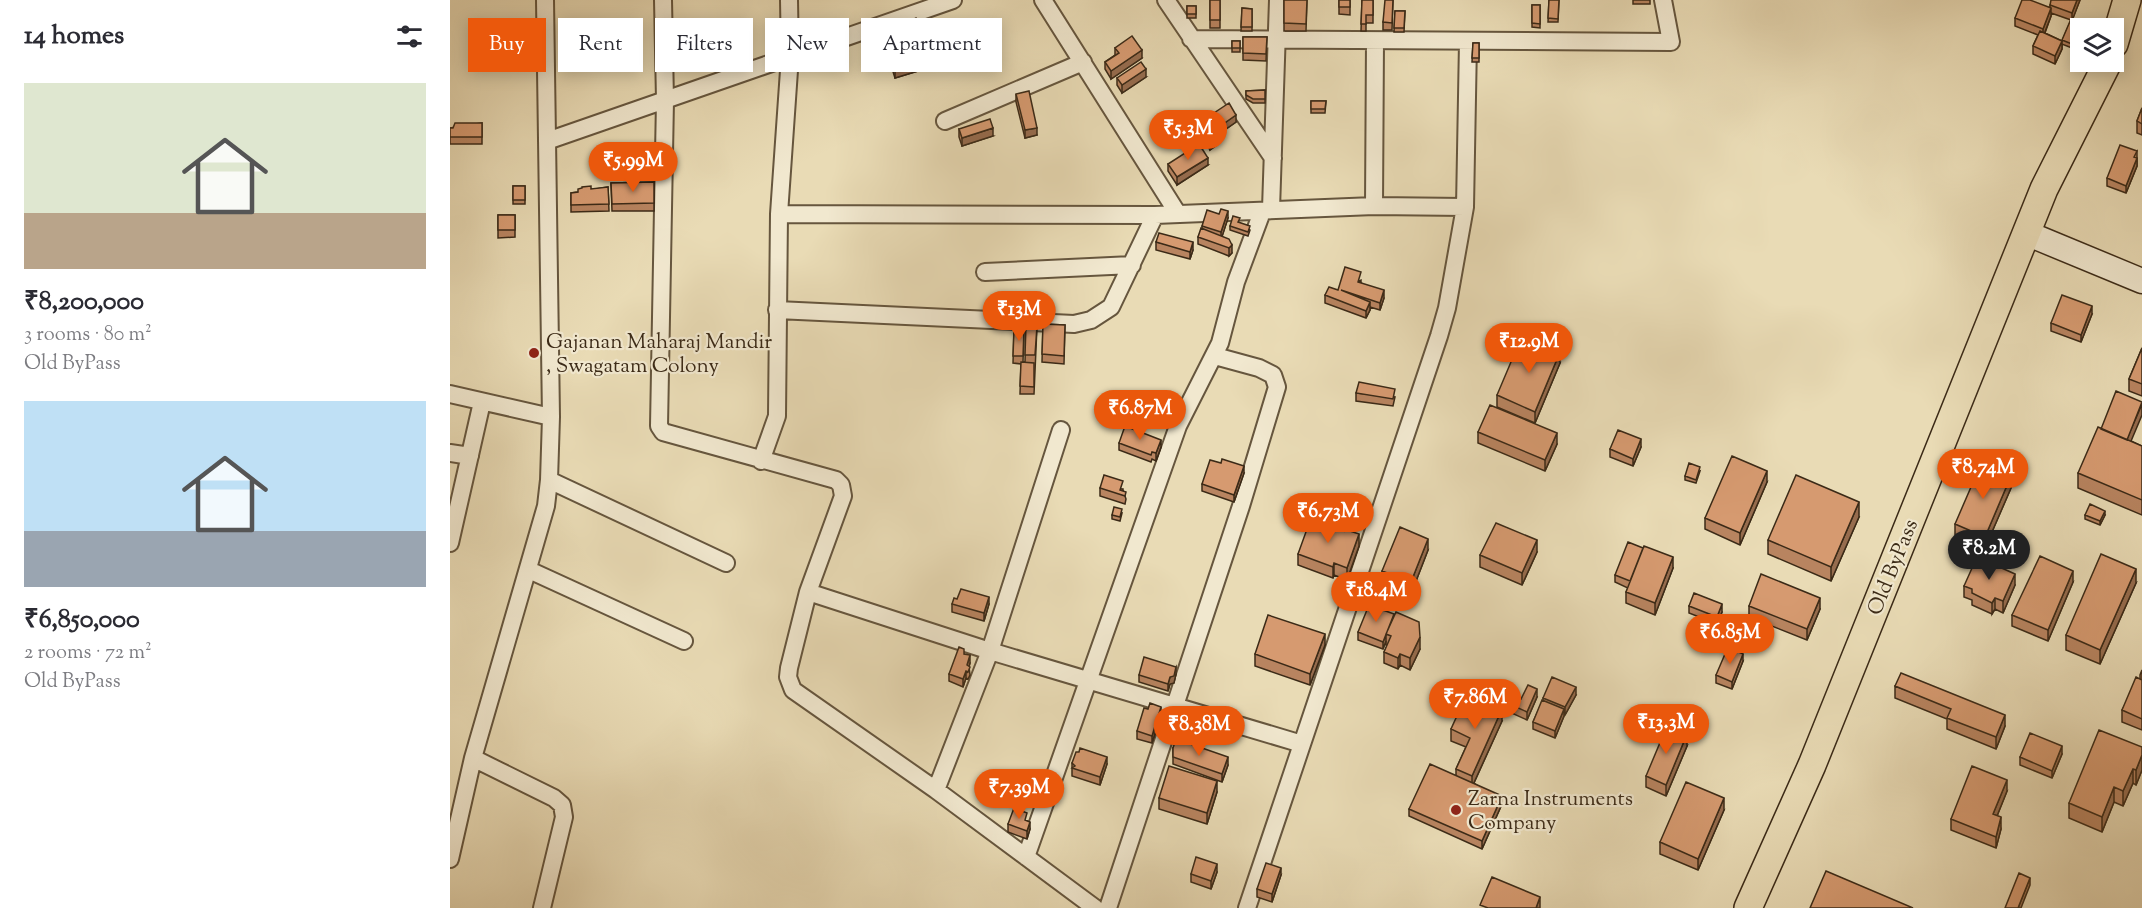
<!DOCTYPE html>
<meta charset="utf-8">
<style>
body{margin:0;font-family:"Sorts Mill Goudy",serif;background:#f7f7f7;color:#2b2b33;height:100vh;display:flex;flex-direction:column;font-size:22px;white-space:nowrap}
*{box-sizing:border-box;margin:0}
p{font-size:20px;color:#7c7c81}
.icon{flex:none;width:33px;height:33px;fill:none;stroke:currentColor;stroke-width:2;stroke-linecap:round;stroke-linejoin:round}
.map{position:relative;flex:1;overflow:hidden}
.drawer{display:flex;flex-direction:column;background:#fff;width:450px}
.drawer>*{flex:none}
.guide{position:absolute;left:18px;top:18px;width:570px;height:54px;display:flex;gap:12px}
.buttons{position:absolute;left:1620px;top:18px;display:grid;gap:12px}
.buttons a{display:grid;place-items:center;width:54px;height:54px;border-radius:0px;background:#fff;box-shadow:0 3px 15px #0003;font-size:30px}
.price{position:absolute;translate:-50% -51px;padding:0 14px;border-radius:21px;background:#ea580c;color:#fff;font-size:20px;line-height:39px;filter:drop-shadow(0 2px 3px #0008)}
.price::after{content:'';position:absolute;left:50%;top:36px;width:18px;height:14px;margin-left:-9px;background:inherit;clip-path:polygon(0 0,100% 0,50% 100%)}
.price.on{background:#222;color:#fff}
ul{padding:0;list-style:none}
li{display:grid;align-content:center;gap:12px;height:318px;padding:0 24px}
li span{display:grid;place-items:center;height:186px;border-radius:0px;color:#555}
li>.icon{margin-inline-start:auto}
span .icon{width:108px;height:108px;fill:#fffc;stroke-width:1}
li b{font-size:26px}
h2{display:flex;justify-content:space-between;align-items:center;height:72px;padding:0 24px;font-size:26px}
.chip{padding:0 21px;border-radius:0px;background:#fff;box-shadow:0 3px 15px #0003;font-size:21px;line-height:54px}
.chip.on{background:#ea580c;color:#fff}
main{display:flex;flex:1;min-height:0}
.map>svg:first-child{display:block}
</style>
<main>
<section class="drawer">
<h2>14 homes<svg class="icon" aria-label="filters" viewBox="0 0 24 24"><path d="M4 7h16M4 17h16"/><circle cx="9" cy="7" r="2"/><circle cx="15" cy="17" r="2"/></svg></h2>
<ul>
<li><span style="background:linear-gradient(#dfe7d0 70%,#b9a48a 0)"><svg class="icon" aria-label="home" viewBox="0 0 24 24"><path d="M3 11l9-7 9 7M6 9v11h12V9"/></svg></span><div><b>₹8,200,000</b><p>3 rooms · 80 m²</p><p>Old ByPass</p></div></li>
<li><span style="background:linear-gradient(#bfe0f5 70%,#9aa5b1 0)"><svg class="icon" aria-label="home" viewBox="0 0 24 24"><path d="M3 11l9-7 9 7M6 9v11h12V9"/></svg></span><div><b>₹6,850,000</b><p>2 rooms · 72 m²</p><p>Old ByPass</p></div></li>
</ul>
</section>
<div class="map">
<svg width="1692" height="908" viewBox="0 0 1692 908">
<rect width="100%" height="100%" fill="#e9dbb5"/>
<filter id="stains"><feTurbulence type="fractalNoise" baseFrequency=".00333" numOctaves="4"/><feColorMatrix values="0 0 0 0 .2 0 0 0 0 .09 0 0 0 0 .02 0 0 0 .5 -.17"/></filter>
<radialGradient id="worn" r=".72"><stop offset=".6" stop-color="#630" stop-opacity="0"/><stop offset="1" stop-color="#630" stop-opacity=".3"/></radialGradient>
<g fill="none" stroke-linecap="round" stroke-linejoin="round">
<defs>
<path id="street" d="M213,0L215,100L209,426L213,432L386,480L391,485L393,496L358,592L339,668L338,677L343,690L486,790L645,908
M593,0L728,214
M716,0L823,158
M741,39L1221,42L1213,0
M495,121L633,62
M97,141L503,0
M924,206L925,41
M821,209L828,0
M329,214L705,215
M535,272L682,265
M327,310L624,324L641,320L661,307L705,215L924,206L1015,207L1018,42
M0,394L101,417L95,0
M0,453L20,456
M311,461L327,416L329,214L340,56L339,0
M99,480L276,563
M0,543L32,402
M79,570L234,641
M358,592L540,651L852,744
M23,758L104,798L112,805L114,817L92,908
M486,790L540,651L611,430
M576,857L728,426L770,343L786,282L812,212
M0,859L23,758L96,506L99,480L101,417
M658,908L791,506L827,387L823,375L809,368L765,356
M797,908L989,336L997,308L1015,207"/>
<path id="secondary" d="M1576,233L1692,281"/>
<path id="primary" d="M1664,44L1677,0
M1298,908L1362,765L1594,189L1658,62"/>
</defs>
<!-- street casing -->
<use href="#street" stroke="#66563e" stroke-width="20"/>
<!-- secondary casing -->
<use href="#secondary" stroke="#3b2a17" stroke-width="27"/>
<!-- primary casing -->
<use href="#primary" stroke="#3b2a17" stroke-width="30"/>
<!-- street -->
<use href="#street" stroke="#f1e8cf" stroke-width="16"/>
<!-- secondary -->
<use href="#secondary" stroke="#f1e8cf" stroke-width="24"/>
<!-- primary -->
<use href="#primary" stroke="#e9dbb5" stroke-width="27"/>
</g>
<!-- wall -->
<path fill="#b88460" stroke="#3b2a17" stroke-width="1.5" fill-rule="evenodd" d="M760,0H770V28H760Z
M834,0H857L856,31H834Z
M889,0H900V15L889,14Z
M912,0H923V23H916V31H911Z
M943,0L942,30H933V22Z
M1099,0H1109L1108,22H1098Z
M1183,0H1200V4H1183Z
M1630,0L1622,20L1631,27L1622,48L1612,44V49L1605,64L1583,54V46L1588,35L1565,26V18L1600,7V5ZM1601,13L1621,20L1612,41L1595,33L1601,16Z
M1082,5H1090V28L1082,27Z
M737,6H746V18H737Z
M792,8L802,9V31H791Z
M945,11H955L954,32H944Z
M460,21L478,68L445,78L434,43V32L451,50L460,47L458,42V30H460Z
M793,37H817L816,61L793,60Z
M782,41H790V52H782Z
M1023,43H1029V62H1022Z
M665,48L692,58L661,79L655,69V62L665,55Z
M696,77L672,93L667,85V78Z
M815,90V103H803L796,99V91Z
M566,94L587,135L575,138L566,102Z
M861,101H876L875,113H861Z
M1692,108V135L1687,133V121Z
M758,117L786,122L766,136L768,144L760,150L751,137V133L760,128L758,125Z
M32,123V144H0V128Z
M509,129L543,136L512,146L509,137Z
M1687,151V166L1676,193L1657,186V178Z
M718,164L758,165L727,185L718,171Z
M204,182V211H162L161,183Z
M63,186H75V204H63Z
M158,187L159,211L121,212V193L128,192Z
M48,215H65V237L48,238Z
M778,218L772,236L782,253L779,256L748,244V237L752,229V226Z
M789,222L800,230L798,236L780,230V226Z
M706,242L743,250L740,259L706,250Z
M911,280V283L934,298L930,310L920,307V310L916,318L875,303V295Z
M1642,314L1631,342L1601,331V323Z
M593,324L615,325L614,364L592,362Z
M576,325L587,326L584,394H570L571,364L563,363L564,329H574L573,362H575Z
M1692,348V396L1679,391V379Z
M1110,363L1085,423L1047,407V395Z
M906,393L945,397L943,406L906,401Z
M1028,432L1107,444L1095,471L1028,443Z
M1681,441L1692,446V515L1628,488V473Z
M669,443L711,447L706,461L702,459L701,462L669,450Z
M1191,447L1183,466L1160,457V449Z
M1250,471L1246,483L1235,480V476Z
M794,473L784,502L752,491V484Z
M1317,482L1290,545L1255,529V518Z
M650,488L673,489V490L676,499L675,504L650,496Z
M1561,488L1535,548L1505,535V524Z
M672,513L670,521L662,519V515Z
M1635,515H1655L1650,525L1635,519Z
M1409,517L1381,581L1318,554V540Z
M870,525L886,530L895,531L909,546L897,580L884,575L883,578L848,565V554Z
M978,550L961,594L932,582V571Z
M1087,552L1072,585L1030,567V555Z
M1223,568L1205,615L1176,603V592L1178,588L1165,582V575Z
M1623,582L1598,641L1562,626V615Z
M1686,583L1650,664L1616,650V635Z
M1565,585L1553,613L1545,609L1542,614L1522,605V600L1514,597V586Z
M502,604H539L534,621L502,612Z
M1239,606L1272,612L1267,624L1239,613Z
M1299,606L1370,609L1357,640L1299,617Z
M944,617L970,649L960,670L950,665L948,669L934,663V652L937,646L936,645V641L933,649L908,640V632Z
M875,645L860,685L805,666V654Z
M514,654L520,663L519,667L520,675L518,679L516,678L513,687L499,681V674Z
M1293,661L1282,689L1266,683V675Z
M1692,670V730L1672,722V710L1690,679V675Z
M726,674L724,683L720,684L718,691L689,682V675Z
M1445,686L1555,726L1546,749L1497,729V719L1445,698Z
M1126,695L1115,715L1114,714V716L1105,738L1083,729V722L1093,700V698Z
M1087,697L1077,720L1055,710V702Z
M711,714L702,743L687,739V731Z
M1052,721L1024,783L1052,804L1032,849L959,816V809L1006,775V769L1016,747L1001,741V729Z
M1237,746L1216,796L1196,787V776Z
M1692,747V770L1686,785L1683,783L1673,806L1664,802L1652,832L1619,818V803Z
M723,748L778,765L772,782L723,764Z
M1612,754L1602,778L1570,765V757Z
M622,763L657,764L650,785L622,776Z
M1557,791L1547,816L1551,829L1546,848L1501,830V819Z
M767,792L757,824L709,809V798Z
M1274,810L1248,870L1210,854V842Z
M577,821L580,829L577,839L558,832V824Z
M767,872L761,889L741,882V874Z
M831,875L822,902L807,897V889Z"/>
<!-- shaded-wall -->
<path fill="#966c4e" stroke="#3b2a17" stroke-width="1.5" d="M1627,0H1630L1622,21V13Z
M1601,8V16L1593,37V29Z
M1631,23V27L1622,48V44Z
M1612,41V49L1605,64V56Z
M692,50V58L661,79V71Z
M478,56V68L445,78V66Z
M696,69V77L672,93V85Z
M786,115V122L766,136V129Z
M543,128V136L512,146V138Z
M587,128V135L575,138V130Z
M768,140V144L760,150V146Z
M758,158V165L727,185V177Z
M1687,158V166L1676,193V186Z
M778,211V218L771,240V232Z
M743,242V250L740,259V252Z
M782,245V253L779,256V248Z
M934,290V298L930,310V303Z
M920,302V310L916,318V311Z
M1642,306V314L1631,342V335Z
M1110,352V363L1085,423V412Z
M1692,404V415L1676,453V441Z
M1107,433V444L1095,471V460Z
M1191,439V447L1183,466V459Z
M711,440V447L706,461V453Z
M794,466V473L784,502V495Z
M1317,471V482L1290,545V533Z
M1561,476V488L1535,548V537Z
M1409,502V517L1381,581V567Z
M1655,511V515L1650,525V521Z
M909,534V546L897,580V568Z
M978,539V550L961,594V582Z
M1087,540V552L1072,585V573Z
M1223,557V568L1205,615V603Z
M884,563V575L883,578V567Z
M1686,569V583L1650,664V650Z
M1623,571V582L1598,641V630Z
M1565,574V585L1553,613V601Z
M539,597V604L534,621V613Z
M1370,598V609L1357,640V629Z
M1545,598V609L1542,614V603Z
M1272,604V612L1267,624V617Z
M944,614V622L936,634V641L933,649V642Z
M875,634V645L860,685V674Z
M970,637V649L960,670V658Z
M950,654V665L948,669V658Z
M1293,654V661L1282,689V682Z
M520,655V663L517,673V665Z
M726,667V674L724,683L720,684L718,691V684L720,677Z
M516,671V678L513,687V679Z
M1126,687V695L1115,715V707Z
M1087,689V697L1077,720V712Z
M711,707V714L702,743V736Z
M1052,709V721L1022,787V776Z
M1114,709V716L1105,738V731Z
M1555,715V726L1546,749V737Z
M1237,734V746L1216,796V785Z
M1612,746V754L1602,778V771Z
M1692,755V770L1686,785V770Z
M657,757V764L650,785V777Z
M778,757V765L772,782V774Z
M1683,769V783L1673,806V791Z
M1557,780V791L1543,826V814Z
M767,781V792L757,824V813Z
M1664,787V802L1652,832V817Z
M1052,796V804L1032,849V841Z
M1274,798V810L1248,870V859Z
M1551,817V829L1546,848V837Z
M580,822V829L577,839V831Z
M767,864V872L761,889V881Z
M831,868V875L822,902V894Z
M1580,878V885L1571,908H1568Z
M1090,897V908H1086Z"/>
<!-- building -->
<path fill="#d69a70" stroke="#3b2a17" stroke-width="1.5" d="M760,0H770V20H760Z
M834,0H857L856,24L834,23Z
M889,0H900V7H889Z
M912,0H923V15H916V24H911Z
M935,0H943L942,23L933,22Z
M1099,0H1109L1108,19L1098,18Z
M1572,0H1580L1601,8L1593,29L1565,18Z
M1601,0H1627L1622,13L1600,5Z
M1082,5H1090V24L1082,23Z
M737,6H746V14H737Z
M792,8L802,9V27H791Z
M945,11H955L954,28H944Z
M466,18L478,56L445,66L434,32L445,29L451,50L463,46L458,30L462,29L460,21Z
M1621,19L1631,23L1622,44L1612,40Z
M1590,31L1612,41L1605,56L1583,46Z
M682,36L692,50L661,71L655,62L669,53L665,48Z
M793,37H817L816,54L793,53Z
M782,41H790V48H782Z
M1023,43H1029V58H1022Z
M691,62L696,69L672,85L667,78Z
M815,90V99H803L796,95V91Z
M579,91L587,128L575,130L566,94Z
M861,101H876L875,109H861Z
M779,103L786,115L766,129L758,117Z
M1692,108V124L1687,121Z
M540,119L543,128L512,138L509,129Z
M5,123H32V137H0V128H3Z
M760,128L768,140L760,146L751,133Z
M749,144L758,158L727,177L718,164Z
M1670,145L1687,151L1684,157L1687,158L1676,186L1657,178Z
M204,182V203L162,204L161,183Z
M63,186H75V200H63Z
M141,186V189L158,187L159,204L121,205V193L128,192V189L132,188V187Z
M771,209L778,211L771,232L752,226L757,210L769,214Z
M48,215H65V230H48Z
M783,216L790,218L788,222L800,226L798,232L780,226Z
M751,228L779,239L782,245L779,248L748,237Z
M709,233L743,242L740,252L706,242Z
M895,267L911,272L908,282L934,290L930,303L891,290L920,302L916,311L875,295L879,287L888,290Z
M1612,295L1642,306L1631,335L1601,323Z
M593,324L615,325L614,356L592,354Z
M576,325L587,326L585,355H575Z
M564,329H574L573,356H563Z
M1072,336L1110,352L1085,412L1047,395Z
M1692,348V384L1679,379Z
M571,362L584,363V387L570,386Z
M909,382L945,389L943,399L906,393Z
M1666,391L1692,402L1677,440L1651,429Z
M1040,405L1107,433L1095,460L1028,432Z
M675,426L711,440L706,453L702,452L701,455L669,443Z
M1648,427L1692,446V500L1628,473Z
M1168,430L1191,439L1183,459L1160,449Z
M1282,456L1317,471L1290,533L1255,518Z
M772,459L794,466L784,495L752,484L760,460L771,463Z
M1239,463L1250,467L1246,480L1235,476Z
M1531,464L1561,476L1535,537L1505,524Z
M654,475L673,481L670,490L676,492L675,496L650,488Z
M1346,475L1409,502L1381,567L1318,540Z
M1640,504L1655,511L1650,521L1635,515Z
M664,507L672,509L670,517L662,515Z
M861,518L870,522L869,525L874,526L875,524L886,530L887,527L895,530V531L897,530L909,534L897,568L884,563L883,567L848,554Z
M1046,523L1087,540L1072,573L1030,555Z
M950,527L978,539L961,582L932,571Z
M1178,542L1193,548L1180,581L1165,575Z
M1194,546L1223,557L1205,603L1176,592Z
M1651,554L1686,569L1650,650L1616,635Z
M1590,556L1623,571L1598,630L1562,615Z
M1527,557L1565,574L1553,601L1545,598L1542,603L1522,593V589L1514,586Z
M1311,574L1370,598L1357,629L1299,606Z
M511,589L539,597L534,613L502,604L504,598L507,599Z
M1244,593L1272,604L1267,617L1239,606Z
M919,605L944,614L933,642L908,632Z
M946,612L969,622L970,637L960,658L950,654L948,658L934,652L941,636L936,634Z
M818,615L875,634L860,674L805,654Z
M509,647L514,649V654L520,655L517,665L520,667L518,672L516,671L513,679L499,674Z
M1278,647L1293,654L1282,682L1266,675Z
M694,657L726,667L724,676L720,677L718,684L689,675Z
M1451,673L1555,715L1546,737L1497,718L1501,709L1445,686Z
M1102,677L1126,687L1115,707L1093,698Z
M1686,677L1692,680V719L1672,710Z
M1078,685L1087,689L1077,712L1055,702L1058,694L1071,699Z
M1017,694L1052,709L1022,776L1006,769L1020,738L1001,729Z
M1092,700L1114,709L1105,731L1083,722Z
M700,703L711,707L702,736L687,731L694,708L698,709Z
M1217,726L1237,734L1216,785L1196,776Z
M1649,730L1692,747V755L1686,770L1683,769L1673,791L1664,787L1652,817L1619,803Z
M1580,733L1612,746L1602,771L1570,757Z
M726,739L778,757L772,774L723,757V748Z
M630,748L657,757L650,777L622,768L625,766L622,763L626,752H629Z
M980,764L1052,796L1032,841L959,809Z
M719,766L767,781L757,813L709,798Z
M1522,766L1557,780L1543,814L1551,817L1546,837L1501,819Z
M1236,782L1274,798L1248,859L1210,842Z
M564,808L577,813L575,820L580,822L577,831L558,824Z
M746,857L767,864L761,881L741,874Z
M816,863L831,868L822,894L807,889Z
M1376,871L1463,908H1360Z
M1569,873L1580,878L1568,908H1555Z
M1042,877L1090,897L1086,908H1038L1030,905Z"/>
<!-- markers -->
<g fill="#8f2418" stroke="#f1e8cf" stroke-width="2">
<circle cx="84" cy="353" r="6"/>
<circle cx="1006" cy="810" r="6"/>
</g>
<g text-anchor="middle" stroke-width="4.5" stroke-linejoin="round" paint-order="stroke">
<!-- poi labels -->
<g font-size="21" fill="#3b2a17" stroke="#f1e8cf" text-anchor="start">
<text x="96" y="348">Gajanan Maharaj Mandir<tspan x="96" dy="24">, Swagatam Colony</tspan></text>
<text x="1018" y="805">Zarna Instruments<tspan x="1018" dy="24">Company</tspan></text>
</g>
<!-- street labels -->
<g font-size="21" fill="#3b2a17" stroke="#f1e8cf">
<text transform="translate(1442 567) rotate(-68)" y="7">Old ByPass</text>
</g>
</g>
<rect width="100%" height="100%" filter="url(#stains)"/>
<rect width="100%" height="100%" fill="url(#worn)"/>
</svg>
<div class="buttons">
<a><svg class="icon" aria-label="layers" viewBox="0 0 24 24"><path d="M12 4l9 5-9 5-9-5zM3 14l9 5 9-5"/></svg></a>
</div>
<b class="price" style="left:738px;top:161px">₹5.3M</b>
<b class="price" style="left:183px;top:193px">₹5.99M</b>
<b class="price" style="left:569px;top:342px">₹13M</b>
<b class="price" style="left:1079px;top:374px">₹12.9M</b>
<b class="price" style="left:690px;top:441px">₹6.87M</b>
<b class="price" style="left:1533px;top:500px">₹8.74M</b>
<b class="price" style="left:878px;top:544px">₹6.73M</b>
<b class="price on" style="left:1539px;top:581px">₹8.2M</b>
<b class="price" style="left:926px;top:623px">₹18.4M</b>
<b class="price" style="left:1280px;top:665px">₹6.85M</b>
<b class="price" style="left:1025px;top:730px">₹7.86M</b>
<b class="price" style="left:1216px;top:755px">₹13.3M</b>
<b class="price" style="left:749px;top:757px">₹8.38M</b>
<b class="price" style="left:569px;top:820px">₹7.39M</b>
<div class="guide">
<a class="chip on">Buy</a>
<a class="chip">Rent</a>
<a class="chip">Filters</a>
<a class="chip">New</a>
<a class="chip">Apartment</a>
</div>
</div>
</main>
